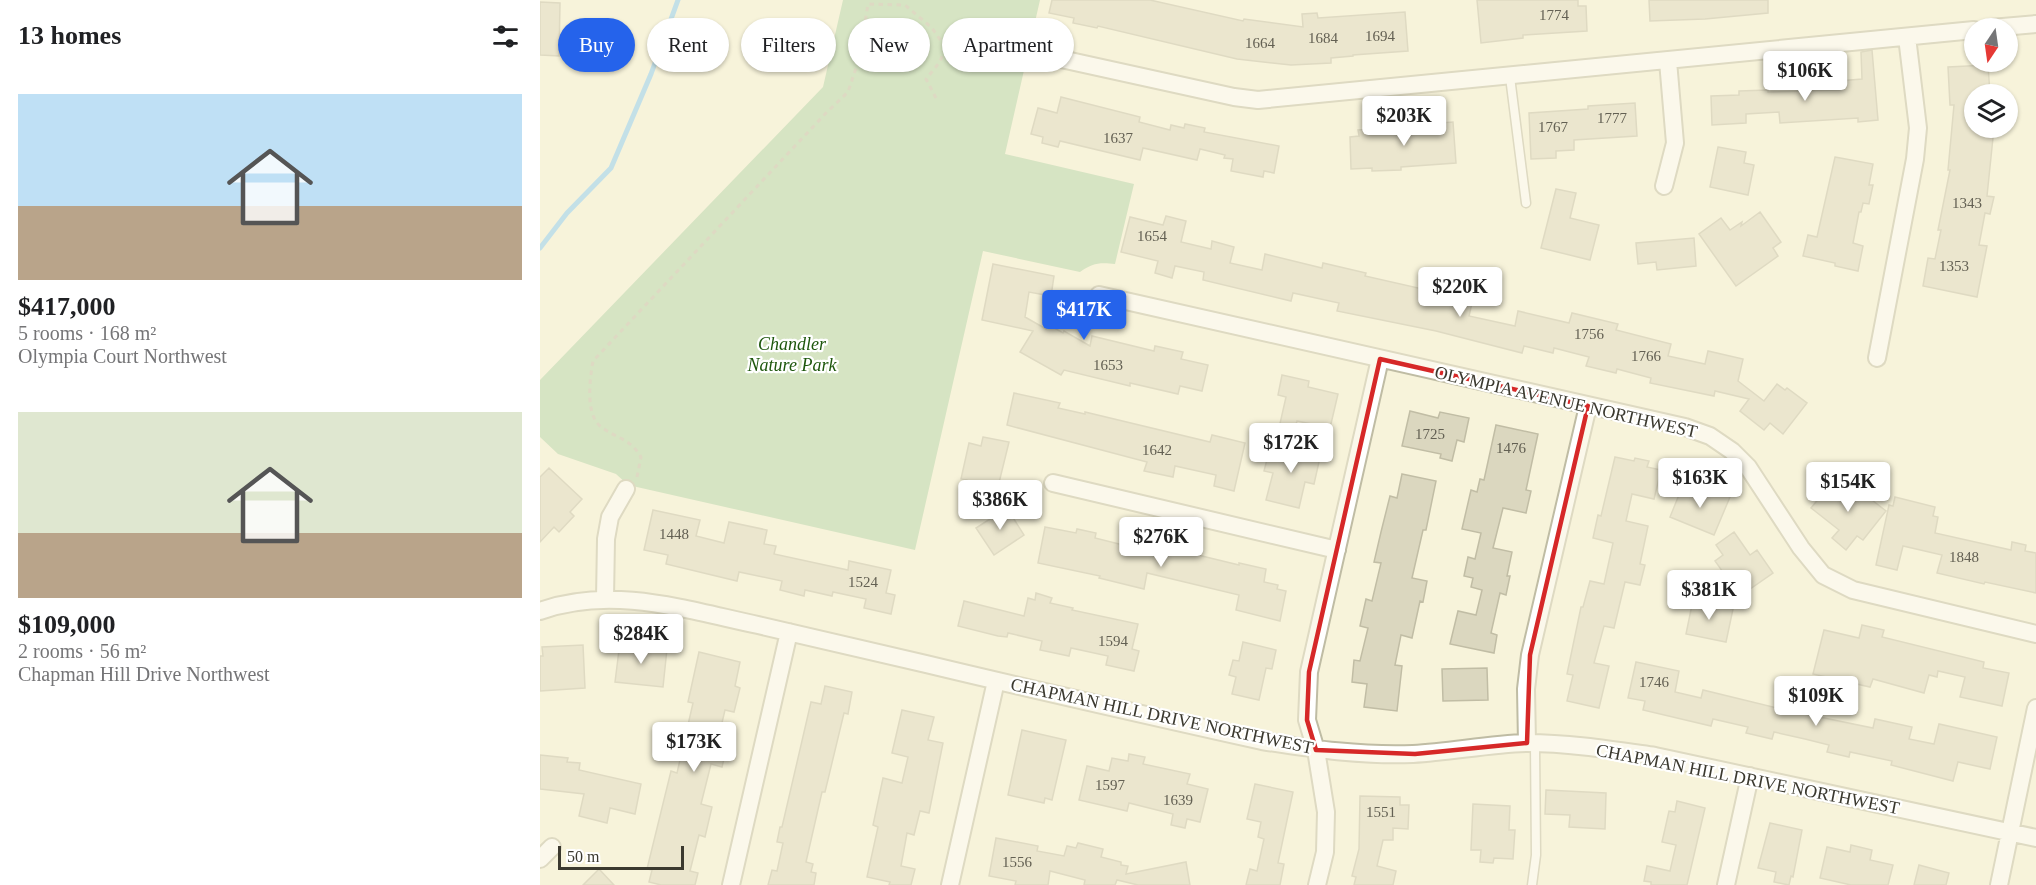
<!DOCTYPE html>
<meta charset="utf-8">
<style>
body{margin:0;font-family:Georgia,serif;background:#f2f2f2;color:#202124;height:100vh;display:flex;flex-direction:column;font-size:22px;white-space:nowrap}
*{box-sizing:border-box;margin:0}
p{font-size:20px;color:#757577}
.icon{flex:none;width:33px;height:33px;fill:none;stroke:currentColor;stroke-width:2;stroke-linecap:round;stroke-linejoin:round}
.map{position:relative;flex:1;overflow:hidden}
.drawer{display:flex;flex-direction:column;background:#fff;width:540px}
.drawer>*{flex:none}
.top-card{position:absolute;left:18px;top:18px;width:570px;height:54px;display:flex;gap:12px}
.needle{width:39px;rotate:193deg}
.tools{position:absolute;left:1424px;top:18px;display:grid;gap:12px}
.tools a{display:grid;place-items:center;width:54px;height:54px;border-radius:50%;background:#fff;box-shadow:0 2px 4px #0004;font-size:30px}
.scale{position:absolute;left:18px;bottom:15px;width:126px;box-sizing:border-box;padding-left:6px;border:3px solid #3b392f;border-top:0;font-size:16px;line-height:21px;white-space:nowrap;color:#3b392f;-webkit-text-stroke:4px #fff;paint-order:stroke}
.price{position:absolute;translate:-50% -51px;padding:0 14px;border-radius:6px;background:#fff;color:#222;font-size:20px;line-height:39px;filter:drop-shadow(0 2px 3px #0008)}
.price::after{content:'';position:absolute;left:50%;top:36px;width:18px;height:14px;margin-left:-9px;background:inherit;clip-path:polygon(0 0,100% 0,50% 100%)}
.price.selected{background:#2563eb;color:#fff}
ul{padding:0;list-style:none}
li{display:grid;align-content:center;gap:12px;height:318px;padding:0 18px}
li span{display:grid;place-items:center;height:186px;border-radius:0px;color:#555}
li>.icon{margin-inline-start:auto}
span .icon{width:108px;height:108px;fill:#fffc;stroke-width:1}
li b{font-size:26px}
h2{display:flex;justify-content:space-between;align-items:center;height:72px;padding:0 18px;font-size:26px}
.tag{padding:0 21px;border-radius:27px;background:#fff;box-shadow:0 2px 4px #0004;font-size:21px;line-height:54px}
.tag.selected{background:#2563eb;color:#fff}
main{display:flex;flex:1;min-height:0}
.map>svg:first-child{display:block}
</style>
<main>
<section class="drawer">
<h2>13 homes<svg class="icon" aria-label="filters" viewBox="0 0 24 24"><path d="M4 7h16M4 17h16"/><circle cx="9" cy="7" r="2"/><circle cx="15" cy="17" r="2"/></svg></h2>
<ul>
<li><span style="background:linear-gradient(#bfe0f5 60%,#b9a48a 0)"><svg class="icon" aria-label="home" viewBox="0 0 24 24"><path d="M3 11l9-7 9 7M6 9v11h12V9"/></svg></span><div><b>$417,000</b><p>5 rooms · 168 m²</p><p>Olympia Court Northwest</p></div></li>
<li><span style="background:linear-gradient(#dfe7d0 65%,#b9a48a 0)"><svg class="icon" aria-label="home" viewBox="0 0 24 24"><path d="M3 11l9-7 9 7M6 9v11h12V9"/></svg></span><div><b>$109,000</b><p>2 rooms · 56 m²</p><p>Chapman Hill Drive Northwest</p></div></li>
</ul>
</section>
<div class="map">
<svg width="1496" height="885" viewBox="0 0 1496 885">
<rect width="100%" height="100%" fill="#f7f3da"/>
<!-- green -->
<path fill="#aed2a6" d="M303,0H500L465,154L594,184L575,264C560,262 552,263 540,272L443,251L375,550L88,485L76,474L18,454L0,437V380L283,87Z"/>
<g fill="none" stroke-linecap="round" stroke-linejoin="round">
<!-- stream -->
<path stroke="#84cbf7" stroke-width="5" d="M0,248L27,213L71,168L111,74L138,0"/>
</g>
<!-- building -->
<path fill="#dbd7bf" stroke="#c1bda5" stroke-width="1.5" d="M512,0H610L703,21L704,19L763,27L762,14L777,13L778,18L865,12L868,51L813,55V56L791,58V63L751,65L697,59L558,26L557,28L533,23L534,18L509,13Z
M937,0H1038V6H1046L1047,31L983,35V38L941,43Z
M1109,0H1228V13L1165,19L1110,21Z
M0,2L20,3L19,56L0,55Z
M1332,50L1338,120L1318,122V118L1240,123L1239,112L1206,114V123L1172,125L1171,96L1199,95V91L1228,90V92L1300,90L1299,81L1322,79L1321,52Z
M1448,65L1450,94H1434V128H1454L1447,196L1454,197L1450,214L1445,213L1439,245L1447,246L1437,297L1383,286L1388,258L1395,259L1401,230H1398L1410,170H1408L1414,105H1410L1408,67Z
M521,97L600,117L599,122L630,130L631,125L644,128L645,124L665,128L664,132L739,146L734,173L724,171L723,177L691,171L693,159L684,158L685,155L660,149L657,160L603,148L600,160L520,141L518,147L502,143L503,137L491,134L498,108L517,113Z
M1095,103L1097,136L1034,140V150L1016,151V158L991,159L989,113L1048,109V106Z
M913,122L916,163L861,167V170L832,171V168L811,169L810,137L819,136L818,130L873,127V125Z
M1178,147L1206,152L1204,163L1214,165L1208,195L1170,187Z
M1295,157L1333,164L1329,185H1333L1329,204L1323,203L1321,212H1319L1313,243L1323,246L1318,271L1295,266V263L1263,256L1268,235L1277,237Z
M1016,189L1036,193L1030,218L1059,225L1050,260L1001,248Z
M1220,212L1241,242L1233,248L1238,256L1196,286L1159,234L1181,218L1190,230L1202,222L1201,226Z
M626,216L646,221L641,242L671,249L672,241L694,247L690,263L722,270L725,254L782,268L783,263L826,273L825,276L887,290L886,293L932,303L929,316L975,326L978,311L1029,323L1032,313L1078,324L1076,330L1131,344L1128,356L1165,364L1168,351L1203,359L1198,381L1224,401L1237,384L1245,390L1247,388L1267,403L1243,434L1230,423L1224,430L1200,411L1209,399L1175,391L1174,396L1110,383L1111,378L1077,369L1076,373L1046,366L1049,357L1014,348L1013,353L984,346L982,353L896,331L797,311L799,303L753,293L751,301L663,280L664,272L635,266L632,278L615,273L618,261L581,252L590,217L623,225Z
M1154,238L1156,266L1117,270L1116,262L1098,264L1096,243Z
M453,264L514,276L511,296L489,292L485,317L506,329L509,325L523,333L524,331L550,346L552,336L614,351L615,346L643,352L641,359L668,365L662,391L640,386L638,394L590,383V386L524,370L521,375L480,352L493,331L442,320Z
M742,375L769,381L768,387L798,394L790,428L757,421L754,432L739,428L746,397L738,395Z
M474,393L520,403L518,408L545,414V412L670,442L672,435L705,443L694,491L674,486L676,475L635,466L633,477L604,471L607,462L467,425Z
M870,411L898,418L900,412L929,418L924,442L917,440L912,461L900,458L901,454L862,446Z
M956,425L998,434L986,490L991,491L986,513L963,508L953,548L972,552L967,576H970L966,595L960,593L951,633L957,635L954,653L910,644L918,611L936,615L942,590L931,587L933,578L924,576L928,557L935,559L941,533L922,529L931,490L937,492L940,479L944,480Z
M443,437L469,442L455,499L425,492L427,480L421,479L429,443L441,446Z
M740,443L781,453L774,484L765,482L759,508L726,500L733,473L724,471L729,452L737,454Z
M1075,457L1094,461L1095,458L1109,461L1107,467L1121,470L1114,499L1092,494L1086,521L1108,526L1100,564L1105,565L1100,585L1085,582L1074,628L1064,626L1054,663L1069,666L1059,708L1027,701L1033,675L1027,674L1041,607H1043L1050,581L1064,584L1073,543L1053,538L1058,515L1061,516Z
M9,468L42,499L30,512L34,516L19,532L14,527L0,542V477Z
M862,474L896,481L886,530H883L872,578L887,581L883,602L880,601L872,638L861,635L855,665L862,666L857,711L824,707L827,684L812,682L814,660L820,661L828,628L820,626L826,599L832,601L841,563L834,562L841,532L850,496L857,498Z
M1294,480L1309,492L1314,486L1346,511L1323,540L1317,536L1306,550L1292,538L1299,530L1271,508Z
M1143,485L1172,496L1174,491L1190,497L1174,535L1130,517Z
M1355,497L1395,507L1393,516L1398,517L1395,533L1471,550L1472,542L1486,545L1485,551L1496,553V593L1445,582L1444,584L1397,573L1402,555L1363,546L1357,570L1336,565L1349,505L1353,506Z
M467,508L484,535L454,555L436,528Z
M113,510L160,520L156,536L184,543L189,522L227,530L224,544L236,546L234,554L308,570L309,561L351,570L346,593L355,595L351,614L324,608L326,599L293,592L292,596L265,590L264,596L240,590L242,581L199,572L197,581L126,564L128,555L104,550Z
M505,527L536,533L537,529L556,533L555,538L591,547L592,539L699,565V563L726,569L724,582L738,585L737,589L746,591L740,621L696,610L699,595L607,573L604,589L559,578L560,576L498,563Z
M1194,532L1210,555L1217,550L1233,573L1200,596L1175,561L1183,555L1176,545Z
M496,593L512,598L510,603L533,608L532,610L598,624L592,649L599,651L594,671L566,665L568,656L531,648L529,656L500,650L502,641L468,633L467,637L458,636L418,626L424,601L484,616L488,598L495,600Z
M1153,600L1193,609L1186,642L1146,634Z
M1322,625L1344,630L1342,637L1444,662L1443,668L1469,673L1462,706L1420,697L1425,677L1398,671L1397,677L1389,675L1384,693L1333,679L1330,687L1273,674L1284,630L1319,638Z
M80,642L127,649L123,687L75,682Z
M703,642L736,650L732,669L726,668L719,700L692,694L696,677L689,675L693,660L699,661Z
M43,645L45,688L0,691V656H3L2,647Z
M159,652L200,662L195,686L200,688L194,712L185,710L177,744L187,746L182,767L171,764L161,804L172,807L165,837L159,835L150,871L158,873L155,885H121L109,882L112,870L107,869L131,771L137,773L153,703L148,702Z
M1096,662L1139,671L1135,692L1161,698L1163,690L1245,710L1333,728L1335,719L1372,727L1369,739L1394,744L1399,724L1457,737L1450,769L1418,762L1413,781L1351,765L1352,761L1310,752L1309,757L1287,752L1289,745L1265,739L1234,732L1232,739L1206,733L1208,727L1173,719L1171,726L1103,710L1105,701L1088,698Z
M947,668L948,700L903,701L902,669Z
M285,686L312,692L308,714L304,713L285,792H282L266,862L273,864L271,872L276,873L274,885H228L232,870L237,871L243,843L237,842L240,827H242L271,702L281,704Z
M362,710L394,717L388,740L403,743L389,813L380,811L374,835L367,833L361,866L375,869L371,885H349L350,882L327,877L338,827L333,825L343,778L362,783L368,757L352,753Z
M482,730L526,740L512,800L505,798L504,803L468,795Z
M589,754L605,757L603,764L650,774L647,784L668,789L660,822L647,819L645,828L631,825L633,814L589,803L587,811L539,800L547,766L569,771L572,758L588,761Z
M0,755L28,758L27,762L40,763L39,770L101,784L95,814L70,808L67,823L39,816L44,794L0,789Z
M715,784L753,792L738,863L744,864L740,885H706L710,869L717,871L724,839L718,837L721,822L707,819Z
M1006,790L1066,793L1065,829L1029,827L1030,815L1005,814Z
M820,796L860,797V805H869L868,829L853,828V840H843L837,866L856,871L853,885H814L816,877L812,876L819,849Z
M1137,801L1165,808L1147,885H1111V882L1104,881L1107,866L1130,871L1136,845L1122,842L1129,811L1135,812Z
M933,804L970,806L969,830H975L973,859L954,858L953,863L940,862L941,850H931Z
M1230,823L1262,830L1253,877L1251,876L1249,885L1234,882L1236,872L1218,868Z
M456,838L498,846L497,851L524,856L527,846L536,848L538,843L563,849L561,857L581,862V865L588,866L586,874L646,862L650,885H598L577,880L575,885H544L545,880L510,871L508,885H475L476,881L449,876Z
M1311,845L1332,850L1330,860L1353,865L1348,885H1311L1280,878L1287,847L1310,852Z
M1379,865L1409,873L1406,885H1374Z
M59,869L74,885H43Z"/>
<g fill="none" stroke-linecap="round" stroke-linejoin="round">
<defs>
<path id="service" d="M970,77L986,203
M992,885L996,855L995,744"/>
<path id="minor" d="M1451,28L1496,24
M512,57L694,97L718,100L1434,30
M1124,186L1135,143L1128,61
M559,295L1145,427L1170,436L1192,451L1208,467L1261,548L1283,575L1313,590L1496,634
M1337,358L1375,159L1378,128L1367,37
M513,483L797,550
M65,599L66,539L70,517L86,489
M0,611C72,585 147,610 218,625C274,638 330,651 386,664C498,691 610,716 722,741C773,749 822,756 873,754C911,752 949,744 987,743C1030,743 1073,750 1115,756L1496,838
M987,743L986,689L990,655L1048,406
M0,859L12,847
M191,885L249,632
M410,885L456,681
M777,885L785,852L786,812L776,750L767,720L769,672L840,359
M1186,885L1210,776
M1459,885L1496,708"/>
</defs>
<!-- service casing -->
<use href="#service" stroke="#bfbca4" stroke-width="11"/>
<!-- minor casing -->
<use href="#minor" stroke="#bfbca4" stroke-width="20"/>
<!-- path -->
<path stroke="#bebaa6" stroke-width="3" stroke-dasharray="4.5 4.5" stroke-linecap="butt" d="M396,98L386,79L399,63L406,48
M97,477L101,457C89,437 76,439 60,426C45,413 50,378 53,361L286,113L308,92L319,59L328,4L365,5L392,28L406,48L429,66L453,60L473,61L497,58"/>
<!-- service -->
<use href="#service" stroke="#fff" stroke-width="8"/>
<!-- minor -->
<use href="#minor" stroke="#fff" stroke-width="16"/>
</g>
<!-- marked area -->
<path d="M0 0H1496V885H0ZM840,359L1048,406L990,655L987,743L875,754L776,750L767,720L769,672Z" fill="#f7f3da" fill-opacity=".55" fill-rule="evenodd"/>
<path fill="none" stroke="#d62828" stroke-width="4.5" stroke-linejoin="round" d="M840,359L1048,406L990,655L987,743L875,754L776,750L767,720L769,672Z"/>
<g text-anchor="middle" stroke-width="4.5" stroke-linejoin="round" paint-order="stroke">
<!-- number labels -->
<g font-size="15" fill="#636053">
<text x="1014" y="20">1774</text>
<text x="840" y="41">1694</text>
<text x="783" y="43">1684</text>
<text x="720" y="48">1664</text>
<text x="1072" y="123">1777</text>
<text x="1013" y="132">1767</text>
<text x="578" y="143">1637</text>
<text x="1427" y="208">1343</text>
<text x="612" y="241">1654</text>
<text x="1414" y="271">1353</text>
<text x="1049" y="339">1756</text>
<text x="1106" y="361">1766</text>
<text x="568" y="370">1653</text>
<text x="890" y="439">1725</text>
<text x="971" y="453">1476</text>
<text x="617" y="455">1642</text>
<text x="134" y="539">1448</text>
<text x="1424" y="562">1848</text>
<text x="323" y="587">1524</text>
<text x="573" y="646">1594</text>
<text x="1114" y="687">1746</text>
<text x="570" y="790">1597</text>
<text x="638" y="805">1639</text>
<text x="841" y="817">1551</text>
<text x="477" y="867">1556</text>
</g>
<!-- park labels -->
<g font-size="18" font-style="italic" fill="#1e570d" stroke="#fff">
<text x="252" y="350">Chandler<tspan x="252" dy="21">Nature Park</tspan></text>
</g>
<!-- street labels -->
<g font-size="18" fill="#3b392f" stroke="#fff">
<text transform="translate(1026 402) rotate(13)" y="6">OLYMPIA AVENUE NORTHWEST</text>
<text transform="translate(622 716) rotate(12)" y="6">CHAPMAN HILL DRIVE NORTHWEST</text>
<text transform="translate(1208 779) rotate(11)" y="6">CHAPMAN HILL DRIVE NORTHWEST</text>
</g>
</g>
</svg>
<div class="tools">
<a><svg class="needle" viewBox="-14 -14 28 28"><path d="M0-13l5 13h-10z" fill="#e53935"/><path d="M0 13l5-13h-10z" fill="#757577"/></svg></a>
<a><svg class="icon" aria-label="layers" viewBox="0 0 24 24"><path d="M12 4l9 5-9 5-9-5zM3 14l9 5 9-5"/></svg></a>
</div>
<div class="scale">50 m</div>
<b class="price" style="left:1265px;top:102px">$106K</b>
<b class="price" style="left:864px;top:147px">$203K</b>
<b class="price" style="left:920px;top:318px">$220K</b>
<b class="price selected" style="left:544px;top:341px">$417K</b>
<b class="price" style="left:751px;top:474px">$172K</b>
<b class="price" style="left:1160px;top:509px">$163K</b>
<b class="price" style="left:1308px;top:513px">$154K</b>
<b class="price" style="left:460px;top:531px">$386K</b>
<b class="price" style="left:621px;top:568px">$276K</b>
<b class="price" style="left:1169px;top:621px">$381K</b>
<b class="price" style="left:101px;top:665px">$284K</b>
<b class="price" style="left:1276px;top:727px">$109K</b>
<b class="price" style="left:154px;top:773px">$173K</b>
<div class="top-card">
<a class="tag selected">Buy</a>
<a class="tag">Rent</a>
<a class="tag">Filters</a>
<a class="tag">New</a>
<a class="tag">Apartment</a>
</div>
</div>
</main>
